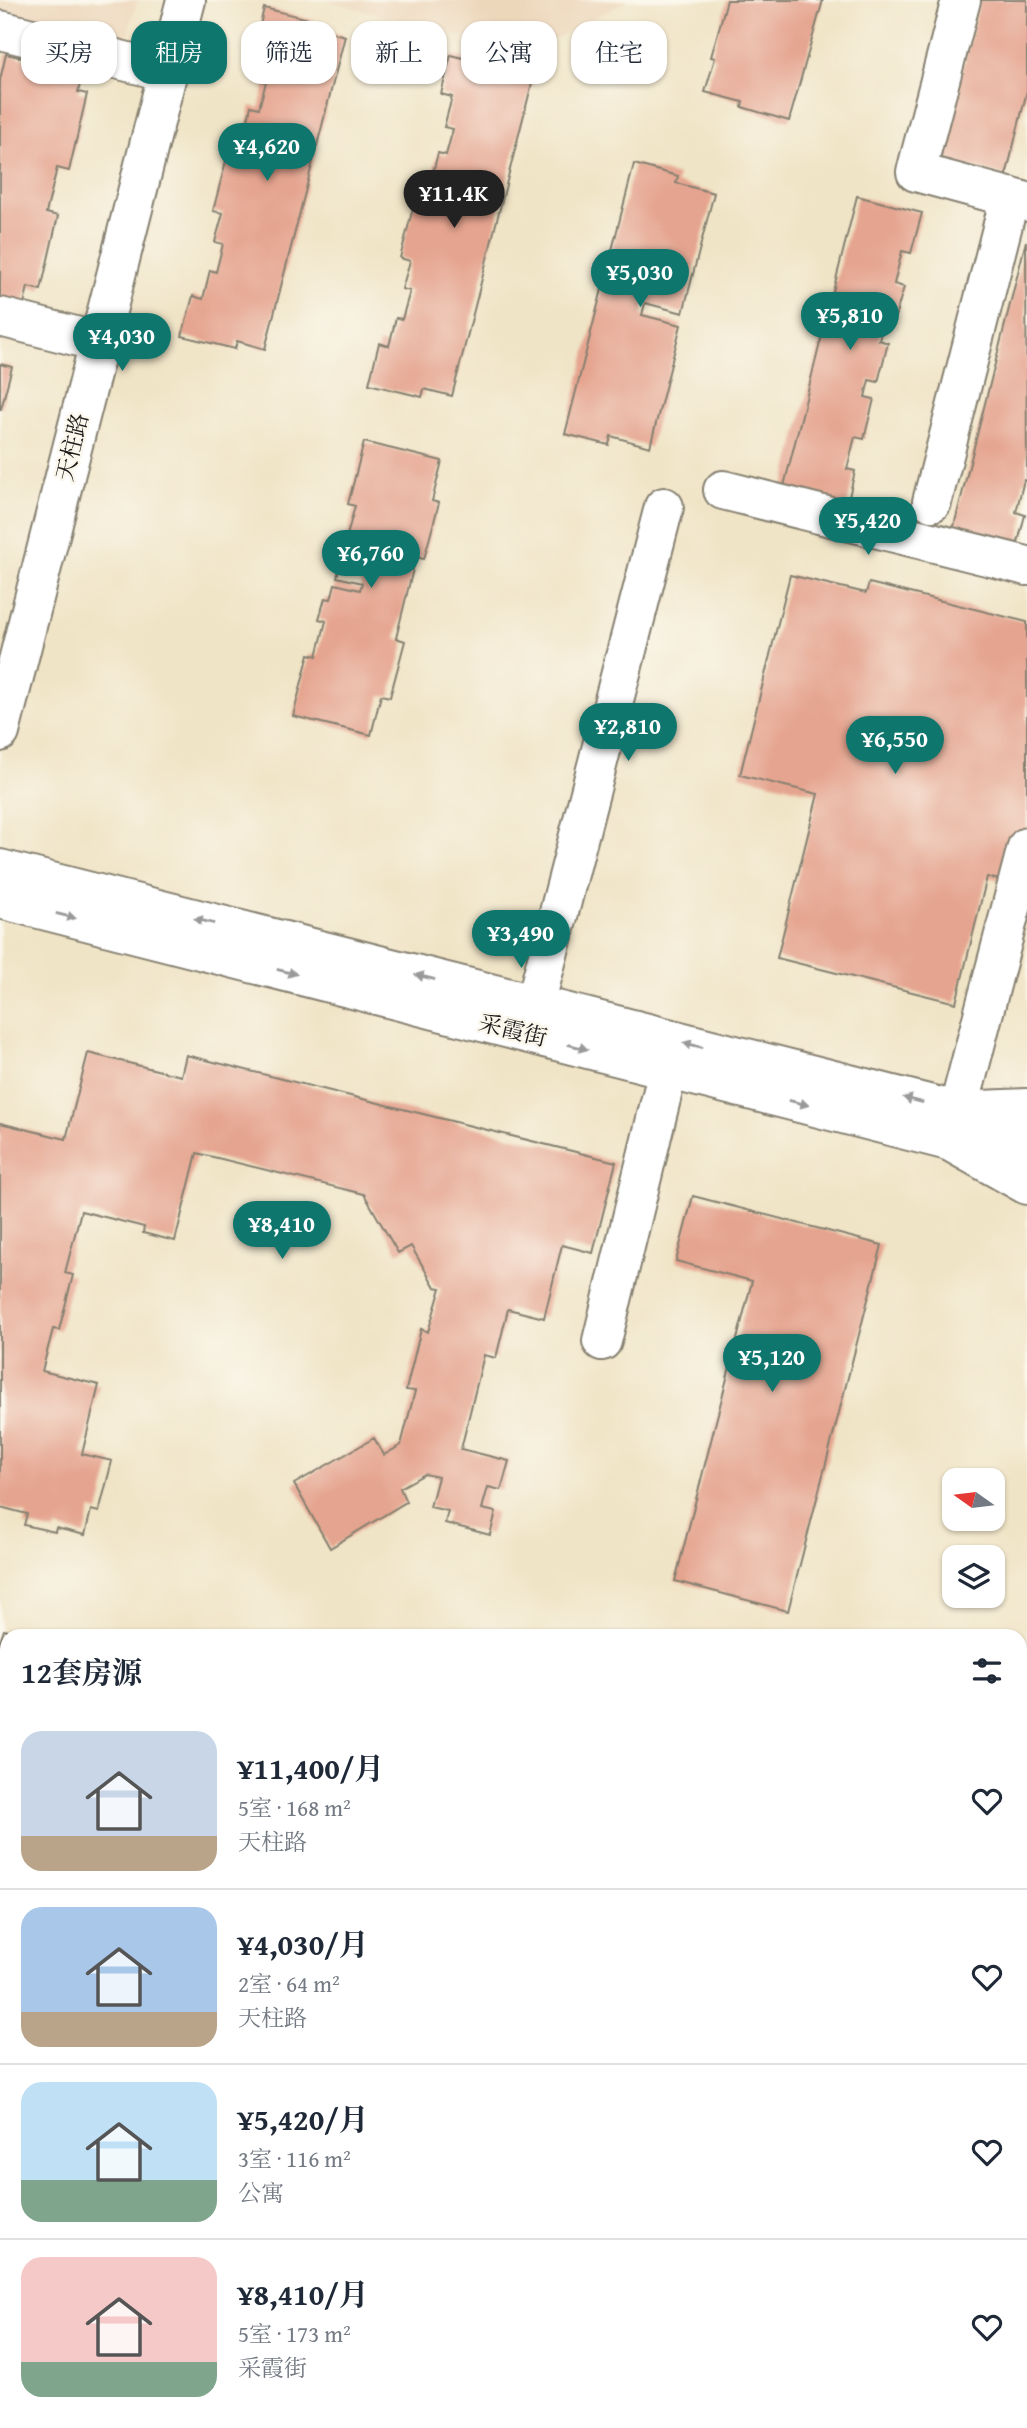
<!DOCTYPE html>
<html lang="zh">
<meta charset="utf-8">
<style>
body{margin:0;font-family:"Gentium Book Plus","Noto Serif SC",serif;background:#f2f2f3;color:#1f2937;height:100vh;display:flex;flex-direction:column;font-size:26px;white-space:nowrap}
*{box-sizing:border-box;margin:0}
p{font-size:23px;color:#747a83}
.icon{flex:none;width:38px;height:38px;fill:none;stroke:currentColor;stroke-width:2;stroke-linecap:round;stroke-linejoin:round}
.map{position:relative;flex:1;overflow:hidden}
.panel{position:absolute;left:0px;top:1629px;width:1027px;height:800px;display:flex;flex-direction:column;background:#fff;border-radius:21px 21px 0 0;box-shadow:0 2px 5px #0004}
.panel>*{flex:none}
.top-card{position:absolute;left:21px;top:21px;width:985px;height:63px;display:flex;gap:14px}
.needle{width:46px;rotate:284deg}
.fabs{position:absolute;left:942px;top:1468px;display:grid;gap:14px}
.fabs a{display:grid;place-items:center;width:63px;height:63px;border-radius:14px;background:#fff;box-shadow:0 2px 5px #0004;font-size:35px}
.price{position:absolute;translate:-50% -60px;padding:0 16px;border-radius:24px;background:#0f766e;color:#fff;font-size:23px;line-height:46px;filter:drop-shadow(0 2px 4px #0008)}
.price::after{content:'';position:absolute;left:50%;top:42px;width:21px;height:16px;margin-left:-10px;background:inherit;clip-path:polygon(0 0,100% 0,50% 100%)}
.price.active{background:#222;color:#fff}
ul{padding:0;list-style:none}
li{display:flex;align-items:center;gap:21px;height:175px;padding:0 21px}
li+li{border-top:2px solid #e0e1e3}
li span{display:grid;place-items:center;flex:none;width:196px;height:140px;border-radius:21px;color:#555}
li>.icon{margin-inline-start:auto}
span .icon{width:84px;height:84px;fill:#fffc;stroke-width:1}
li b{font-size:30px}
h2{display:flex;justify-content:space-between;align-items:center;height:84px;padding:0 21px;font-size:30px}
.tag{padding:0 24px;border-radius:21px;background:#fff;box-shadow:0 2px 5px #0004;font-size:24px;line-height:63px}
.tag.active{background:#0f766e;color:#fff}
.map>svg:first-child{display:block}
</style>
<div class="map">
<svg width="1027" height="2428" viewBox="0 0 1027 2428">
<rect width="100%" height="100%" fill="#fbf7ec"/>
<filter id="ink" filterUnits="userSpaceOnUse"><feTurbulence type="fractalNoise" baseFrequency=".0143" numOctaves="2"/><feDisplacementMap in="SourceGraphic" scale="14" xChannelSelector="R" yChannelSelector="G"/><feConvolveMatrix kernelMatrix="1 2 1 2 8 2 1 2 1" color-interpolation-filters="sRGB"/></filter>
<filter id="wash" filterUnits="userSpaceOnUse"><feTurbulence type="fractalNoise" baseFrequency=".00686" numOctaves="4" result="noise"/><feDisplacementMap in="SourceGraphic" scale="28" xChannelSelector="R" yChannelSelector="G"/><feGaussianBlur stdDeviation="1.57" result="paint"/><feColorMatrix in="noise" values="0 0 0 0 0 0 0 0 0 0 0 0 0 0 0 0 0 1.4 0 .05"/><feComposite in="paint" operator="in"/></filter>
<g filter="url(#wash)">
<rect width="100%" height="100%" fill="#f0e4c6"/>
<!-- built -->
<path fill="#edd7bb" d="M0,0H137L126,44L0,12Z
M324,0H629L527,53Z"/>
<!-- green -->
<path fill="#bacb6e" stroke="#6b7445" stroke-width="2" d="M349,2422H675L673,2428H348Z"/>
<g id="blocks">
<!-- building -->
<path fill="#e5a48f" d="M727,0H823L789,121L742,107L743,102L705,92L715,58L711,57Z
M980,0H1027V91L1006,176L940,159Z
M264,8L317,21L316,28L345,36L265,349L237,341L235,349L182,336L193,296L203,299L210,270L216,272L223,244L215,242L223,213L213,211L233,134L244,137L251,106L259,108L266,82L258,80L266,49L255,46Z
M6,54L83,72L78,92L87,94L69,171L57,168L46,213L58,216L41,290L28,287L22,312L0,307V80Z
M451,55L504,68L503,76L532,83L452,396L424,389L422,397L369,384L379,343L389,346L396,318L402,319L410,291L402,289L410,261L400,258L420,181L430,184L438,153L446,155L453,129L444,127L452,97L441,94Z
M634,164L678,176L676,183L714,193L683,313L645,303L642,315L681,325L650,447L611,436L609,445L565,434Z
M857,196L922,213L911,253L902,251L894,284L904,287L893,324L884,322L879,340L888,343L878,382L869,380L865,397L874,399L864,439L855,437L847,469L855,471L846,510L782,494Z
M1026,241L1027,481L1024,480L1016,512L1025,515L1015,554L951,538Z
M0,364L12,367L1,409H0Z
M364,442L442,461L432,501L439,503L424,559L416,557L396,638L405,641L390,697L381,695L371,735L293,716L309,654L317,656L326,621L319,619L325,598L331,599L335,584L360,590L362,583L337,577L342,558L336,557L340,538L346,539L355,506L348,504Z
M790,575L866,593L869,583L1027,622V874L1024,886L987,877L956,1003L777,958L818,794L740,775Z
M88,1053L181,1076L186,1055L616,1162L593,1253L562,1245L544,1318L508,1309L496,1358L484,1355L461,1449L509,1461L501,1490L488,1487L482,1509L496,1512L490,1535L445,1523L448,1511L430,1507L438,1477L425,1474L400,1488L406,1502L330,1548L294,1484L374,1438L384,1455L401,1445L415,1391L406,1390L421,1329L428,1332L441,1288L435,1287L411,1246L398,1253L364,1194L197,1153L175,1241L143,1233L144,1227L81,1211L65,1273L73,1275L59,1330L53,1329L42,1371L99,1385L82,1454L112,1461L99,1512L91,1510L85,1535L56,1528L55,1532L24,1525L27,1514L0,1507V1123L66,1139Z
M693,1196L882,1245L788,1611L675,1581L752,1281L676,1261Z
M4,1630L26,1635L7,1636V1753L5,1763L0,1762V1642Z
M139,2422H267L265,2428H137Z"/>
</g>
</g>
<g filter="url(#ink)">
<use href="#blocks" fill-opacity="0" stroke="#868071" stroke-width="2"/>
<g fill="none" stroke-linecap="round" stroke-linejoin="round">
<defs>
<path id="minor" d="M961,0L916,172L1027,202
M0,30L168,72
M0,317L99,342
M723,490L1027,566
M932,502L1010,197
M535,1005L664,507
M958,1111L1027,847
M602,1341L668,1070"/>
<path id="tertiary" d="M0,732L186,0"/>
<path id="secondary" d="M0,869L1027,1129
M0,899L1027,1161"/>
<path id="primary" d="M1020,1791L1027,1764
M859,2428L860,2422"/>
<path id="trunk" d="M958,1111L1027,1108
M947,1140L1027,1185
M1020,2089L1027,2062
M935,2428L937,2422
M1023,2428L1027,2411"/>
</defs>
<!-- minor casing -->
<use href="#minor" stroke="#868071" stroke-width="42"/>
<!-- tertiary casing -->
<use href="#tertiary" stroke="#868071" stroke-width="42"/>
<!-- secondary casing -->
<use href="#secondary" stroke="#868071" stroke-width="42"/>
<!-- primary casing -->
<use href="#primary" stroke="#868071" stroke-width="42"/>
<!-- trunk casing -->
<use href="#trunk" stroke="#868071" stroke-width="42"/>
<!-- minor -->
<use href="#minor" stroke="#fff" stroke-width="38"/>
<!-- tertiary -->
<use href="#tertiary" stroke="#fff" stroke-width="38"/>
<!-- secondary -->
<use href="#secondary" stroke="#fff" stroke-width="38"/>
<!-- primary -->
<use href="#primary" stroke="#fff" stroke-width="38"/>
<!-- trunk -->
<use href="#trunk" stroke="#fff" stroke-width="38"/>
</g>
<!-- one-way arrows -->
<defs><path id="oneway-solid" d="M-6-.8H1V-3.2L6.5 0L1 3.2V.8H-6Z" transform="scale(1.75)"/></defs>
<g fill="#999">
<use href="#oneway-solid" transform="translate(66 916) rotate(14)"/>
<use href="#oneway-solid" transform="translate(204 921) rotate(-166)"/>
<use href="#oneway-solid" transform="translate(287 972) rotate(14)"/>
<use href="#oneway-solid" transform="translate(425 977) rotate(-166)"/>
<use href="#oneway-solid" transform="translate(693 1045) rotate(-166)"/>
<use href="#oneway-solid" transform="translate(578 1047) rotate(14)"/>
<use href="#oneway-solid" transform="translate(913 1100) rotate(-166)"/>
<use href="#oneway-solid" transform="translate(799 1103) rotate(14)"/>
</g>
</g>
<g text-anchor="middle" stroke-width="5" stroke-linejoin="round" paint-order="stroke">
<!-- street labels -->
<g font-size="23" fill="#1c1c1c" stroke="#fbf7ec">
<text transform="translate(72 447) rotate(-76)" y="8">天柱路</text>
<text transform="translate(513 1030) rotate(14)" y="8">采霞街</text>
</g>
</g>
</svg>
<div class="fabs">
<a><svg class="needle" viewBox="-14 -14 28 28"><path d="M0-13l5 13h-10z" fill="#e53935"/><path d="M0 13l5-13h-10z" fill="#747a83"/></svg></a>
<a><svg class="icon" aria-label="layers" viewBox="0 0 24 24"><path d="M12 4l9 5-9 5-9-5zM3 14l9 5 9-5"/></svg></a>
</div>
<b class="price" style="left:267px;top:183px">¥4,620</b>
<b class="price active" style="left:454px;top:230px">¥11.4K</b>
<b class="price" style="left:640px;top:309px">¥5,030</b>
<b class="price" style="left:850px;top:352px">¥5,810</b>
<b class="price" style="left:122px;top:373px">¥4,030</b>
<b class="price" style="left:868px;top:557px">¥5,420</b>
<b class="price" style="left:371px;top:590px">¥6,760</b>
<b class="price" style="left:628px;top:763px">¥2,810</b>
<b class="price" style="left:895px;top:776px">¥6,550</b>
<b class="price" style="left:521px;top:970px">¥3,490</b>
<b class="price" style="left:282px;top:1261px">¥8,410</b>
<b class="price" style="left:772px;top:1394px">¥5,120</b>
<div class="top-card">
<a class="tag">买房</a>
<a class="tag active">租房</a>
<a class="tag">筛选</a>
<a class="tag">新上</a>
<a class="tag">公寓</a>
<a class="tag">住宅</a>
</div>
<section class="panel">
<h2>12套房源<svg class="icon" aria-label="filters" viewBox="0 0 24 24"><path d="M4 7h16M4 17h16"/><circle cx="9" cy="7" r="2"/><circle cx="15" cy="17" r="2"/></svg></h2>
<ul>
<li><span style="background:linear-gradient(#c9d6e8 75%,#b9a48a 0)"><svg class="icon" aria-label="home" viewBox="0 0 24 24"><path d="M3 11l9-7 9 7M6 9v11h12V9"/></svg></span><div><b>¥11,400/月</b><p>5室 · 168 m²</p><p>天柱路</p></div><svg class="icon" aria-label="heart" viewBox="0 0 24 24"><path d="M12 20l-8-8c-3-5 5-10 8-4 3-6 11-1 8 4z"/></svg></li>
<li><span style="background:linear-gradient(#a9c7e8 75%,#b9a48a 0)"><svg class="icon" aria-label="home" viewBox="0 0 24 24"><path d="M3 11l9-7 9 7M6 9v11h12V9"/></svg></span><div><b>¥4,030/月</b><p>2室 · 64 m²</p><p>天柱路</p></div><svg class="icon" aria-label="heart" viewBox="0 0 24 24"><path d="M12 20l-8-8c-3-5 5-10 8-4 3-6 11-1 8 4z"/></svg></li>
<li><span style="background:linear-gradient(#bfe0f5 70%,#7fa58c 0)"><svg class="icon" aria-label="home" viewBox="0 0 24 24"><path d="M3 11l9-7 9 7M6 9v11h12V9"/></svg></span><div><b>¥5,420/月</b><p>3室 · 116 m²</p><p>公寓</p></div><svg class="icon" aria-label="heart" viewBox="0 0 24 24"><path d="M12 20l-8-8c-3-5 5-10 8-4 3-6 11-1 8 4z"/></svg></li>
<li><span style="background:linear-gradient(#f6c9c9 75%,#7fa58c 0)"><svg class="icon" aria-label="home" viewBox="0 0 24 24"><path d="M3 11l9-7 9 7M6 9v11h12V9"/></svg></span><div><b>¥8,410/月</b><p>5室 · 173 m²</p><p>采霞街</p></div><svg class="icon" aria-label="heart" viewBox="0 0 24 24"><path d="M12 20l-8-8c-3-5 5-10 8-4 3-6 11-1 8 4z"/></svg></li>
</ul>
</section>
</div>
